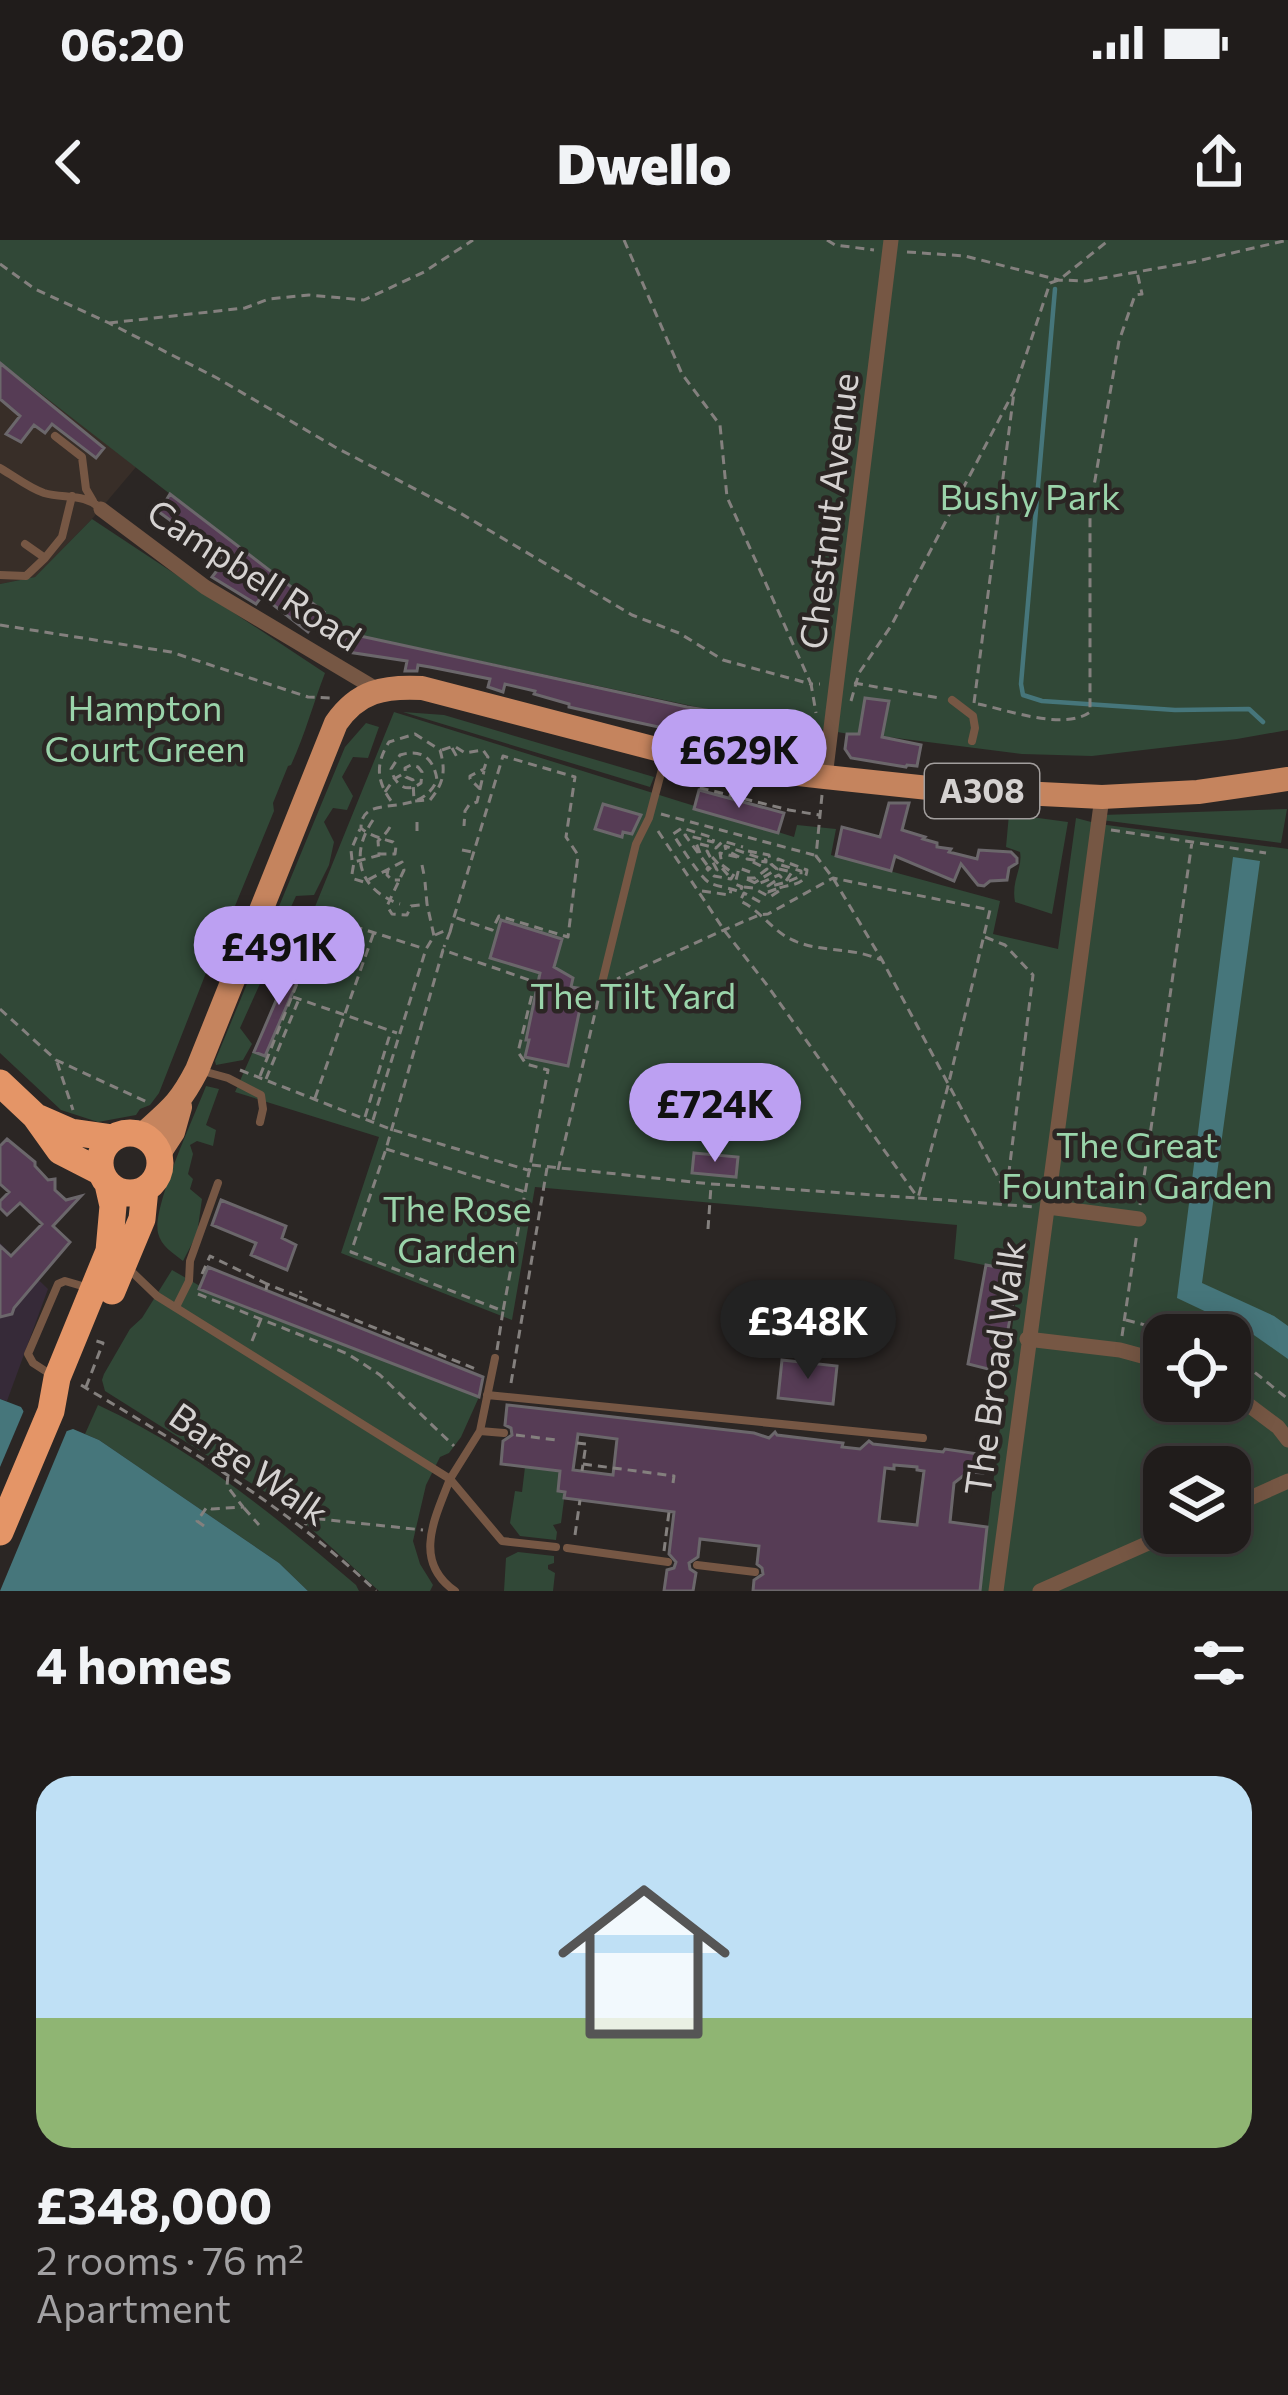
<!DOCTYPE html>
<meta charset="utf-8">
<style>
body{margin:0;font-family:Commissioner,sans-serif;background:#2d2928;color:#f1f3f6;height:100vh;display:flex;flex-direction:column;font-size:45px;white-space:nowrap}
*{box-sizing:border-box;margin:0}
p{font-size:39px;color:#a2a1a3}
.icon{flex:none;width:66px;height:66px;fill:none;stroke:currentColor;stroke-width:2;stroke-linecap:round;stroke-linejoin:round}
.map{position:relative;height:1351px;overflow:hidden}
.sheet{display:flex;flex-direction:column;background:#201c1b;flex:1}
.sheet>*{flex:none}
.controls{position:absolute;left:1143px;top:1074px;display:grid;gap:24px}
.controls a{display:grid;place-items:center;width:108px;height:108px;border-radius:24px;background:#201c1b;box-shadow:0 6px 30px #0003,0 0 0 3px #3d3a3a;font-size:60px}
.price{position:absolute;translate:-50% -102px;padding:0 27px;border-radius:42px;background:#bca0f2;color:#111;font-size:39px;line-height:78px;filter:drop-shadow(0 3px 6px #0008)}
.price::after{content:'';position:absolute;left:50%;top:72px;width:36px;height:27px;margin-left:-18px;background:inherit;clip-path:polygon(0 0,100% 0,50% 100%)}
.price.current{background:#222;color:#fff}
ul{padding:0;list-style:none}
li{display:grid;align-content:center;gap:24px;height:636px;padding:0 36px}
li+li{border-top:3px solid #3d3a3a}
li span{display:grid;place-items:center;height:372px;border-radius:36px;color:#555}
li>.icon{margin-inline-start:auto}
span .icon{width:216px;height:216px;fill:#fffc;stroke-width:1}
li b{font-size:51px}
h2{display:flex;justify-content:space-between;align-items:center;height:144px;padding:0 36px;font-size:51px}
.status{display:flex;justify-content:space-between;align-items:center;height:84px;padding:0 60px;background:#201c1b;direction:ltr}
.status svg{height:33px;fill:currentColor}
header{display:flex;justify-content:space-between;align-items:center;height:156px;padding:0 36px;background:#201c1b;font-size:54px;font-weight:800}
.map>svg:first-child{display:block}
</style>
<div class="status"><b>06:20</b><svg viewBox="0 0 49 12"><path d="M0 12V9h3v3zM5 12V6h3v6zM10 12V3h3v9zM15 12V0h3v12zM26 1h20v11H26zM47 4h2v5h-2z"/></svg></div>
<header><svg class="icon" aria-label="back" viewBox="0 0 24 24"><path d="M15 5l-7 7 7 7"/></svg>Dwello<svg class="icon" aria-label="share" viewBox="0 0 24 24"><path d="M12 15V3M7 8l5-5 5 5M5 13v7h14v-7"/></svg></header>
<div class="map">
<svg width="1288" height="1351" viewBox="0 0 1288 1351">
<rect width="100%" height="100%" fill="#2b2624"/>
<!-- commercial -->
<path fill="#362a38" d="M0,1003L48,1049L7,1161L0,1159Z"/>
<!-- built -->
<path fill="#382e28" d="M0,122L136,227L92,279L35,337L0,344Z"/>
<!-- green -->
<path fill="#314837" fill-rule="evenodd" d="M0,0H1288V490L1237,499L1092,516L1022,514L857,493L855,495L725,473L349,393L0,122Z
M92,279L325,433C313,464 305,495 291,525L288,526L273,563L274,571L235,666L231,669L159,853L150,865L140,869L136,875L98,882L61,870L0,813V344L35,337Z
M394,472L794,597L797,585L836,589L831,615L1000,661L993,694L1058,709L1076,578L1099,584L1288,609V1351H980L1019,1032L954,1019L957,985L535,947L512,1080L341,1013L379,897L235,852L293,721ZM1164,1095H1230V1161H1164ZM1164,1227H1230V1293H1164Z
M403,472L444,475L654,537L650,547Z
M366,483L379,487L368,518L353,517L342,537L353,556L347,570L333,568L324,582L334,602L329,625L314,655L296,656L291,667L300,681L287,714L272,717L240,788L252,804L243,820L216,825L215,821L345,507Z
M1287,569L1281,603L1101,580L1102,575Z
M1009,574L1068,582L1052,674L1015,662C1011,640 1023,628 1020,612L1006,607Z
M206,846L219,849L206,885L216,890L213,906L197,901L190,905L193,914L188,934L193,939L190,949L202,959L197,994L183,1021C173,1013 161,1006 158,993C152,967 195,875 206,846Z
M172,1030L200,1046V1049L479,1157L461,1197L449,1213L440,1217L426,1245L413,1301L420,1324L433,1345L430,1351H379L284,1264L105,1151L102,1140L104,1134L130,1089L142,1078Z
M98,1165C195,1210 275,1276 356,1345L359,1351H308L279,1323L99,1200L85,1194Z
M525,1227L560,1231L565,1252L561,1283L553,1285L557,1292L556,1300L520,1296L510,1283L515,1251L522,1252Z
M518,1312L554,1316V1323L548,1325V1329L555,1333L553,1351H504L506,1318Z"/>
<!-- water -->
<path fill="#46767b" d="M1233,617L1260,621L1202,1043L1274,1076L1288,1086V1119L1251,1093L1177,1058Z
M0,1159L21,1167L24,1172L67,1191L73,1189L99,1200L279,1323L308,1351H0Z"/>
<!-- pier -->
<path fill="#2b2624" d="M25,1168L68,1188L0,1351V1227Z"/>
<g fill="none" stroke-linecap="round" stroke-linejoin="round">
<!-- stream -->
<path stroke="#46767b" stroke-width="4.5" d="M1055,49L1021,444L1023,455L1042,461L1175,470L1249,469L1263,482"/>
</g>
<!-- building -->
<path fill="#563c55" stroke="#6b676b" stroke-width="3" fill-rule="evenodd" d="M0,123L104,208L96,218L52,184L45,193L34,185L21,202L6,194L20,176L0,159Z
M170,254L324,372L308,392L262,356L256,364L212,337L225,320L159,272Z
M351,394L687,467L796,485L792,504H789V507L752,504L719,498L720,493L687,488L686,493L631,481L569,467V464L534,454L535,451L505,444L503,452L488,447L490,439L430,427L418,425L417,431H405L407,421L348,412L342,402L343,397Z
M865,458L889,461L882,497L921,505L917,526L907,525L906,527L851,518L845,509L847,494H859Z
M699,550L784,573L778,593L694,569Z
M889,563H909L902,590L925,597L923,599L937,603V607L951,609L949,612L977,619L979,610L1011,612L1017,618V623L1009,628L1007,640L990,641L984,646L978,645L961,624L954,641L895,616L891,631L836,616L842,587L880,597Z
M603,564L641,575L632,594L623,592L622,597L595,589Z
M501,680L562,699L554,727L573,738L571,747L584,749L568,826L525,817L529,800H526L540,733L490,718Z
M293,721L304,726L265,816L254,812Z
M7,899L35,922V926L48,940L55,939V950L66,960L81,956L53,986L70,1002L14,1068L12,1074L0,1077V1006L11,1016L42,984L20,963L7,975L0,968V961L9,952L0,944V906Z
M694,913L738,917L736,937L692,933Z
M221,960L286,986L282,998L296,1005L287,1030L251,1015L256,1003L212,985Z
M986,1025L1019,1031L1000,1132L968,1124Z
M208,1027L483,1137L479,1157L199,1049Z
M782,1120L837,1126L833,1164L778,1158Z
M507,1165L754,1193L769,1198L775,1192L777,1195L843,1203L842,1207L860,1209L869,1201L873,1204L943,1212L945,1209L985,1215L983,1233L968,1232L954,1243L950,1282L987,1287L980,1351H753L754,1340L763,1334L762,1328L757,1324L759,1306L700,1299L698,1317L689,1323L690,1329L696,1333L693,1351H664L667,1330L674,1328L676,1322L669,1314L674,1272L564,1258L565,1252L558,1251L560,1231L501,1224L503,1201L512,1195L511,1188L505,1185ZM578,1194L617,1199L613,1235L573,1230ZM894,1225L917,1227V1230L924,1231L917,1285L879,1281L885,1228L894,1229Z"/>
<g fill="none" stroke-linecap="round" stroke-linejoin="round">
<!-- path -->
<path stroke="#84807e" stroke-width="3" stroke-dasharray="9 6" stroke-linecap="butt" d="M624,0L682,134L720,185L727,257L811,444H820
M827,0L835,5L874,10
M907,12L965,16L1059,40L1086,41L1193,22L1288,0
M0,24L35,49L109,83L217,138L335,207L455,270L632,375L679,393L723,420L811,444L816,473
M109,83L245,68L269,59L309,55L364,60L424,32L473,0
M0,385L171,412L308,457L331,458
M854,443L939,458
M851,461L859,433L891,386L1014,151L1050,43L1059,40L1109,0
M974,463L1014,152
M978,464C1008,470 1064,491 1090,472V269L1119,101L1135,55L1142,54L1137,32
M452,508L458,519
M442,510L454,506L465,513L483,510L488,517L484,529L470,536V539L480,549L477,562L469,565L465,571L464,586
M673,538H686L697,547L789,570L819,575
M480,549L484,531
M385,552L394,539L403,534
M822,555L816,616L833,638L882,720L1006,952L1005,963
M661,574L814,615
M417,582V593
M390,587C387,592 383,597 378,601L379,614H395L396,606L393,602C383,599 368,595 361,588C361,550 419,582 437,540C434,519 422,508 400,515L391,529C395,545 406,554 421,543L422,532L418,527L411,525L405,528L406,537L413,540L414,561L430,560C444,543 446,531 440,510L415,494L389,502C374,526 377,544 395,566
M1111,590L1266,613
M658,591L724,690L767,745L918,958L1035,967
M462,610L472,612
M748,611L769,615L771,624L777,629L754,643
M700,613L696,603L716,608L723,601L743,607
M380,615L354,622L352,634L354,639L364,642L402,622L404,630L387,666L392,674L407,675L411,666L427,664L425,642
M352,620L351,610L360,589
M422,625L424,635
M707,625L685,595L713,602L714,598L682,588L673,594C679,604 702,640 710,643C719,647 731,648 740,652L742,647L735,644L739,628L750,632
M779,629L792,632L786,641
M388,630L387,635L392,640H400
M728,635L707,611L717,630L713,631L708,627L707,629L714,636L731,639L734,634L722,625L720,613L741,618L726,610L725,606L766,620V622L747,619L767,629L755,638H744L758,644L779,635L781,637L768,646C776,646 793,640 801,636V631L778,624V619L807,630C806,646 789,644 779,648
M744,647L753,648L770,657L779,651V648L768,652L763,649
M702,651L730,655L731,650
M760,662L744,653L740,661C761,670 772,692 795,701C822,713 849,706 881,720
M325,677L425,709
M450,692L454,677L503,516L575,537L566,597L578,615L568,697L499,676L492,690L454,677
M435,695L444,691L450,692L444,707
M985,697L1005,705L1033,735L1007,948
M293,757L397,793
M0,769L56,820L149,863
M57,822L73,870
M240,830L390,889L531,931
M260,836L324,676L320,667
M266,839L299,759
M315,858L374,692
M365,877L390,794
M373,880L426,709L434,696L427,664
M386,909L525,952
M532,925L711,944L918,958L948,846L990,670L833,638L768,674L759,675L724,690L617,739
M558,930L599,756
M1140,965L1192,602
M708,989L711,946
M202,1034L210,1016L267,1044
M266,1050L267,1044L299,1057L301,1051
M198,1054L348,1114L380,1135L454,1206
M299,1057L478,1130
M1126,1080L1183,1095
M1122,1096L1137,993
M252,1101L263,1074
M497,1110L503,1071L351,1012L386,909L443,710L535,742L518,812L526,824L548,830L503,1071
M1230,1116L1248,1127L1288,1159
M511,1143L547,928
M81,1145C185,1207 288,1267 376,1351
M86,1147L103,1103L93,1100
M516,1195L556,1200
M577,1203L586,1204L582,1231
M583,1224L674,1236L673,1243
M244,1268L259,1285
M305,1285L310,1278L423,1290
M204,1286L197,1281L207,1267L212,1269L243,1267L227,1246L228,1235
M575,1295L580,1260
M664,1311L669,1272"/>
<!-- lane -->
<path stroke="#765744" stroke-width="8" d="M55,196L82,217L86,249L93,261
M0,228C14,236 29,248 44,253C64,259 85,253 101,269
M25,304L45,318L62,297L72,256
M0,335L26,336L45,318
M952,460L973,476L975,488L972,501
M601,747L636,604L649,578L665,518
M199,830L228,838L261,855L263,869L260,882
M130,1030L157,1056L450,1239L480,1191L495,1118
M176,1067L189,1041L190,1021L218,943
M50,1134L33,1123L28,1114L58,1044L65,1041L89,1048
M487,1155L923,1198
M480,1191L504,1193
M567,1308L668,1322
M697,1325L755,1332
M455,1351C412,1321 435,1278 450,1239L502,1301L556,1307"/>
<!-- street -->
<path stroke="#765744" stroke-width="15" d="M101,269L205,347L376,449
M825,537L891,0
M1048,967L1139,979
M1027,1099L1120,1110L1164,1122
M1230,1151L1278,1187L1288,1200
M1230,1267L1288,1241
M996,1351L1102,557
M1040,1351L1171,1293"/>
<!-- primary -->
<path stroke="#c5845e" stroke-width="24" d="M141,896C170,870 179,865 197,830L336,483C358,451 384,446 422,448L718,525L825,537L938,549L1102,557L1198,552L1288,539
M158,915L173,892L180,867"/>
<!-- highway -->
<path stroke="#e49567" stroke-width="27" d="M0,843L35,876L60,911L101,932
M39,878L71,892L113,898
M100 923a30 30 0 1 1 60 0a30 30 0 1 1-60 0Z
M112,1051L142,979L145,949
M0,1292L51,1171L57,1138L109,1011L113,966L108,944"/>
<!-- path-bridge -->
<path stroke="#84807e" stroke-width="3" stroke-dasharray="9 6" stroke-linecap="butt" d="M373,580C349,615 359,650 400,664"/>
</g>
<g text-anchor="middle" stroke-width="9" stroke-linejoin="round" paint-order="stroke">
<!-- shield labels -->
<rect fill="#2b2624" stroke="#a29e9d" stroke-width="3" x="925" y="524" width="114" height="54" rx="9"/>
<g font-size="33" font-weight="bold" fill="#d5d2d1">
<text x="982" y="563">A308</text>
</g>
<!-- park labels -->
<g font-size="36" fill="#9ad4aa" stroke="#2b2624">
<text x="1030" y="270">Bushy Park</text>
<text x="145" y="481">Hampton<tspan x="145" dy="41">Court Green</tspan></text>
<text x="633" y="769">The Tilt Yard</text>
<text x="1137" y="918">The Great<tspan x="1137" dy="41">Fountain Garden</tspan></text>
<text x="457" y="982">The Rose<tspan x="457" dy="41">Garden</tspan></text>
</g>
<!-- street labels -->
<g font-size="36" fill="#d5d2d1" stroke="#2b2624">
<text transform="translate(829 271) rotate(-83)" y="13">Chestnut Avenue</text>
<text transform="translate(254 335) rotate(33)" y="13">Campbell Road</text>
<text transform="translate(995 1128) rotate(-82)" y="13">The Broad Walk</text>
<text transform="translate(249 1224) rotate(35)" y="13">Barge Walk</text>
</g>
</g>
</svg>
<div class="controls">
<a><svg class="icon" aria-label="locate" viewBox="0 0 24 24"><circle cx="12" cy="12" r="6"/><path d="M12 2v4M12 18v4M2 12h4M18 12h4"/></svg></a>
<a><svg class="icon" aria-label="layers" viewBox="0 0 24 24"><path d="M12 4l9 5-9 5-9-5zM3 14l9 5 9-5"/></svg></a>
</div>
<b class="price" style="left:739px;top:571px">£629K</b>
<b class="price" style="left:279px;top:768px">£491K</b>
<b class="price" style="left:715px;top:925px">£724K</b>
<b class="price current" style="left:808px;top:1142px">£348K</b>
</div>
<section class="sheet">
<h2>4 homes<svg class="icon" aria-label="filters" viewBox="0 0 24 24"><path d="M4 7h16M4 17h16"/><circle cx="9" cy="7" r="2"/><circle cx="15" cy="17" r="2"/></svg></h2>
<ul>
<li><span style="background:linear-gradient(#bfe0f5 65%,#8fb573 0)"><svg class="icon" aria-label="home" viewBox="0 0 24 24"><path d="M3 11l9-7 9 7M6 9v11h12V9"/></svg></span><div><b>£348,000</b><p>2 rooms · 76 m²</p><p>Apartment</p></div></li>
</ul>
</section>
